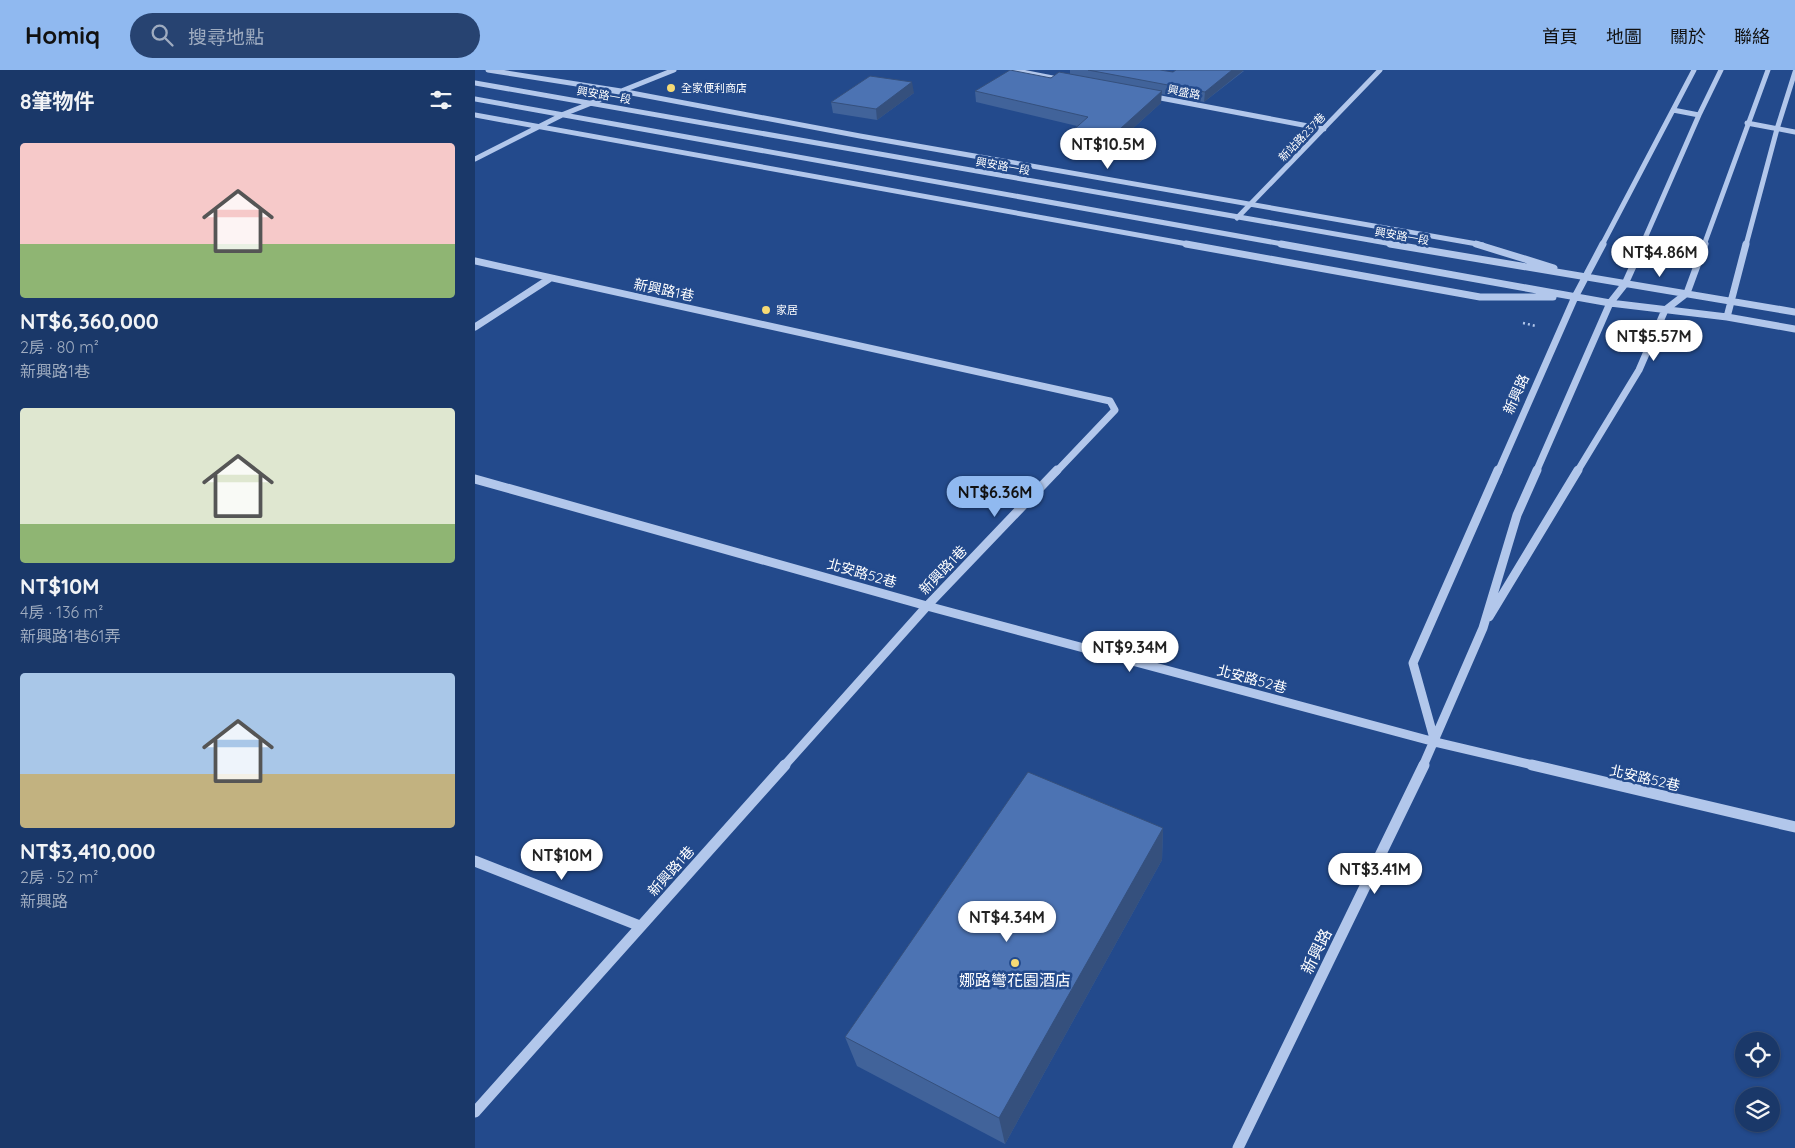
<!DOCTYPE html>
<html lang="zh-TW">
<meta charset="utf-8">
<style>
body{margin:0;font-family:Quicksand,"Noto Sans TC",sans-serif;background:#274371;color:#f1f3f6;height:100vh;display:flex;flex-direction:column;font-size:19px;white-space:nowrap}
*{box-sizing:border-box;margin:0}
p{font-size:16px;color:#9facc0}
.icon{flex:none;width:28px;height:28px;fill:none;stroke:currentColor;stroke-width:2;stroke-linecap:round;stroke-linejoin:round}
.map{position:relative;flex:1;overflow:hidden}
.panel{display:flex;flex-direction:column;background:#1a3869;width:475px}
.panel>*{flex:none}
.buttons{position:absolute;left:1260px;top:962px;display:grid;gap:10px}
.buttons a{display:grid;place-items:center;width:45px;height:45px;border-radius:50%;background:#1a3869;box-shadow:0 1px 4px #0004,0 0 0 1px #38527d;font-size:25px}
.price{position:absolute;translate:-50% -42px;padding:0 11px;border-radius:18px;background:#fff;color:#222;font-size:16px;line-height:32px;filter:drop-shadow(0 1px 2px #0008)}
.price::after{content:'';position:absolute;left:50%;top:30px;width:15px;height:11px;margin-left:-8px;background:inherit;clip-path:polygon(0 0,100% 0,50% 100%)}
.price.selected{background:#90b9f0;color:#111}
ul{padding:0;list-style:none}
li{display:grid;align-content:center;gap:10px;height:265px;padding:0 20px}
li span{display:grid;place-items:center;height:155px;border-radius:5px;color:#555}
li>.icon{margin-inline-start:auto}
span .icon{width:90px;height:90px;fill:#fffc;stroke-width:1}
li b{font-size:21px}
h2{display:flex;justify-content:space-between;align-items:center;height:60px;padding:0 20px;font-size:21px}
header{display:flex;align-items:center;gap:30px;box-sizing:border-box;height:70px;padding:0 25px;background:#90b9f0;color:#111}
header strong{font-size:24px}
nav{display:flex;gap:28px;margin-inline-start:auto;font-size:18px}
.search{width:350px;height:45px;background:#274371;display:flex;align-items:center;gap:12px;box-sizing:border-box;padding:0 18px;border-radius:28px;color:#9facc0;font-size:19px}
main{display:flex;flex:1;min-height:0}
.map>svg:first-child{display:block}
</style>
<header>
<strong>Homiq</strong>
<div class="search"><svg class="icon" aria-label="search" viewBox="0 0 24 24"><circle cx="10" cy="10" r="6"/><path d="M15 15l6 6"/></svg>搜尋地點</div>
<nav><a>首頁</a><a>地圖</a><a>關於</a><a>聯絡</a></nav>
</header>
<main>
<section class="panel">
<h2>8筆物件<svg class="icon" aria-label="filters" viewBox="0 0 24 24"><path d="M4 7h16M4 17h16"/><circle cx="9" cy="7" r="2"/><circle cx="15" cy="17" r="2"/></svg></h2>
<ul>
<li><span style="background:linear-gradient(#f6c9c9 65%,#8fb573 0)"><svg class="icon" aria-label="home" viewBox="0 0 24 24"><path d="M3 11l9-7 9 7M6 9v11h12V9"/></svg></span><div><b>NT$6,360,000</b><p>2房 · 80 m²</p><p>新興路1巷</p></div></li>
<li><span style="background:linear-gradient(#dfe7d0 75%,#8fb573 0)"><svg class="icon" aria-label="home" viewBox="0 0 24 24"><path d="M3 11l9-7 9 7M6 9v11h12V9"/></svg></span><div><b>NT$10M</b><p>4房 · 136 m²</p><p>新興路1巷61弄</p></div></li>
<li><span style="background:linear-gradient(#a9c7e8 65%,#c2b280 0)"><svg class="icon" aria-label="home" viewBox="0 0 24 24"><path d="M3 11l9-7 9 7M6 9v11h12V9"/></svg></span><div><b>NT$3,410,000</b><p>2房 · 52 m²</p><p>新興路</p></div></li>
</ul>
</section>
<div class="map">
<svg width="1320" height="1078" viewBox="0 0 1320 1078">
<rect width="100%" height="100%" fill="#234a8c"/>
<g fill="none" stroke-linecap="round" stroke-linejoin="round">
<!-- path -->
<path stroke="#b2c7eb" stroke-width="2.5" stroke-dasharray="2 3" stroke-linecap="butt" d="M1048,253L1061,256"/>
<!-- minor-far3 -->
<path stroke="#b2c7eb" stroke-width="5" d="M13,0L146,21L385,66L1008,175
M537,0L588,10
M0,13L923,175
M675,26L849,59
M0,29L813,175
M1198,40L1224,45
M0,45L718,175
M1272,53L1320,62
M0,89L89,44L199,0
M762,148L905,0
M1127,175L1219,0
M1167,175L1224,45L1246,0
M1229,175L1293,0
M1271,175L1302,59L1320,2"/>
<!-- minor-far2 -->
<path stroke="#b2c7eb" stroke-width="7" d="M711,174L1005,227H1078
M806,174L1135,233L1252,247L1320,259
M915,174L1320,242
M1001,174L1079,198
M0,191L635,331L640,340L581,402
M1252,247L1271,174
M0,257L74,209
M1023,402L1100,227L1128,174
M1061,402L1135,233L1150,214L1168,174
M1102,402L1164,300L1190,240L1212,223L1230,174"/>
<!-- minor-far1 -->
<path stroke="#b2c7eb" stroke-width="9" d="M0,409L452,536L960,672L1062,696
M1014,547L1103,400
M960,672L938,593L1023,400
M309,696L452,536L582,400
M948,696L1008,558L1042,445L1062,400"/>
<!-- minor -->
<path stroke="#b2c7eb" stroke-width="11" d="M1057,695L1320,757
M0,791L165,856
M0,1042L310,695
M763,1078L949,695"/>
</g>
<!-- wall -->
<path fill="#41639a" d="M595,0H685L698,2L769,1L729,32L686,24V33L625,88L587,81V70L602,56L501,32L500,21L595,4Z
M439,23L402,50L358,43L356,32Z
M688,758L687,790L530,1074L382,996L370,967Z"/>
<!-- shaded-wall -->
<path fill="#35507d" d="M757,0H769L729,32L730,22Z
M437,12L439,23L402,50L401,39Z
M687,21L686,33L625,88V77Z
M688,758L687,790L530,1074L524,1048Z"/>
<!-- building -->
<path fill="#4c73b3" stroke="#35507d" d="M535,0L576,8L584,2L687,21L625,77L587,70L613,47L500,21Z
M613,0H685L698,2L701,0H757L730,22Z
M395,6L437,12L401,39L356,32Z
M553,702L688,758L524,1048L370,967Z"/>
<!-- markers -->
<g fill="#f6da75" stroke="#234a8c" stroke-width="2">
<circle cx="196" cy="18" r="5"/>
<circle cx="291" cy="240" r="5"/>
<circle cx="540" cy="893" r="5"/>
</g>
<g text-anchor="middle" stroke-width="5" stroke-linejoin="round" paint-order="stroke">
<!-- far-poi labels -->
<g font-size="11" fill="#fff" stroke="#234a8c" text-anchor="start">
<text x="206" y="22">全家便利商店</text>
<text x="301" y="244">家居</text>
</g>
<!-- far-street labels -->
<g font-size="11" fill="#fff" stroke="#234a8c">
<text transform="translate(709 22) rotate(11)" y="4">興盛路</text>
<text transform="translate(129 25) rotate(10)" y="4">興安路一段</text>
<text transform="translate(827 67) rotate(-46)" y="4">新站路237巷</text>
<text transform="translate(528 96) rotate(10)" y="4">興安路一段</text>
<text transform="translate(927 166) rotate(10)" y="4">興安路一段</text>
</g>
<!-- street labels -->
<g font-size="14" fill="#fff" stroke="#234a8c">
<text transform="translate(189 220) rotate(12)" y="5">新興路1巷</text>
<text transform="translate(1041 324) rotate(-66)" y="5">新興路</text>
<text transform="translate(468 500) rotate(-46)" y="5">新興路1巷</text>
<text transform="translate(387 503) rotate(16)" y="5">北安路52巷</text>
<text transform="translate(777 609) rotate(15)" y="5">北安路52巷</text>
<text transform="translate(1170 708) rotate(13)" y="5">北安路52巷</text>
<text transform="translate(196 801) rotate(-48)" y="5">新興路1巷</text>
</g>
<!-- near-street labels -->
<g font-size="16" fill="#fff" stroke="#234a8c">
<text transform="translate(841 881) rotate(-64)" y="6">新興路</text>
</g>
<!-- near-poi labels -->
<g font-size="16" fill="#fff" stroke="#234a8c">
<text x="540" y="916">娜路彎花園酒店</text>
</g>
</g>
</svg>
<div class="buttons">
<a><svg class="icon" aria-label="locate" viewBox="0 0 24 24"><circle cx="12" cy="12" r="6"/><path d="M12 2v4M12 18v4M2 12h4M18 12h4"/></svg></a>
<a><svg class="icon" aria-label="layers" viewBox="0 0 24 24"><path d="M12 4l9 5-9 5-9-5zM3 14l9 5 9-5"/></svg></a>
</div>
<b class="price" style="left:633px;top:100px">NT$10.5M</b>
<b class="price" style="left:1185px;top:208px">NT$4.86M</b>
<b class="price" style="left:1179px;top:292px">NT$5.57M</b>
<b class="price selected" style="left:520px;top:448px">NT$6.36M</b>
<b class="price" style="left:655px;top:603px">NT$9.34M</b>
<b class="price" style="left:87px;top:811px">NT$10M</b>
<b class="price" style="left:900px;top:825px">NT$3.41M</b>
<b class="price" style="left:532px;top:873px">NT$4.34M</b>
</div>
</main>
